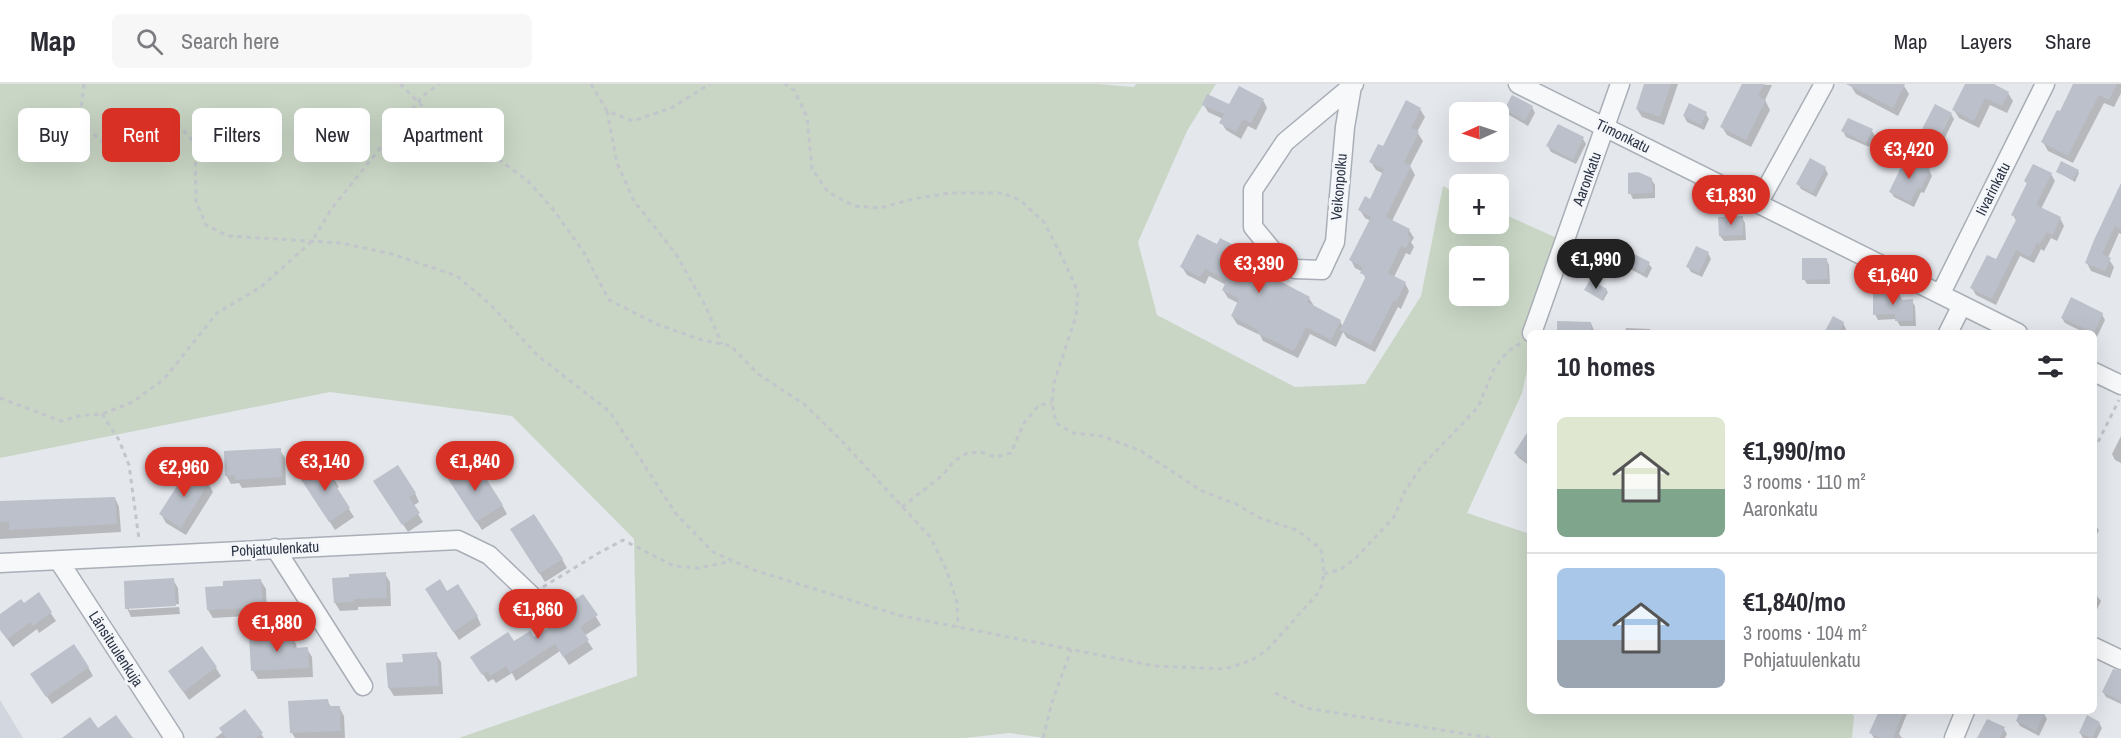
<!DOCTYPE html>
<meta charset="utf-8">
<style>
body{margin:0;font-family:"Archivo Narrow",sans-serif;background:#f7f7f7;color:#2b2b33;height:100vh;display:flex;flex-direction:column;font-size:22px;white-space:nowrap}
*{box-sizing:border-box;margin:0}
p{font-size:20px;color:#7c7c81}
.icon{flex:none;width:33px;height:33px;fill:none;stroke:currentColor;stroke-width:2;stroke-linecap:round;stroke-linejoin:round}
.map{position:relative;flex:1;overflow:hidden}
.drawer{position:absolute;left:1527px;top:246px;width:570px;height:384px;display:flex;flex-direction:column;background:#fff;border-radius:9px;box-shadow:0 6px 24px #0002}
.drawer>*{flex:none}
.top-card{position:absolute;left:18px;top:24px;width:570px;height:54px;display:flex;gap:12px}
.needle{width:39px;rotate:267deg}
.buttons{position:absolute;left:1449px;top:18px;display:grid;gap:12px}
.buttons a{display:grid;place-items:center;width:60px;height:60px;border-radius:9px;background:#fff;box-shadow:0 6px 24px #0002;font-size:30px}
.price{position:absolute;translate:-50% -51px;padding:0 14px;border-radius:21px;background:#d93025;color:#fff;font-size:20px;line-height:39px;filter:drop-shadow(0 2px 3px #0008)}
.price::after{content:'';position:absolute;left:50%;top:36px;width:18px;height:14px;margin-left:-9px;background:inherit;clip-path:polygon(0 0,100% 0,50% 100%)}
.price.selected{background:#222;color:#fff}
ul{padding:0;list-style:none}
li{display:flex;align-items:center;gap:18px;height:150px;padding:0 30px}
li+li{border-top:2px solid #e1e1e2}
li span{display:grid;place-items:center;flex:none;width:168px;height:120px;border-radius:9px;color:#555}
li>.icon{margin-inline-start:auto}
span .icon{width:72px;height:72px;fill:#fffc;stroke-width:1}
li b{font-size:26px}
h2{display:flex;justify-content:space-between;align-items:center;height:72px;padding:0 30px;font-size:26px}
.pill{padding:0 21px;border-radius:9px;background:#fff;box-shadow:0 6px 24px #0002;font-size:21px;line-height:54px}
.pill.selected{background:#d93025;color:#fff}
header{display:flex;align-items:center;gap:36px;box-sizing:border-box;height:84px;padding:0 30px;background:#fff;border-bottom:2px solid #e1e1e2}
header strong{font-size:28px}
nav{display:flex;gap:33px;margin-inline-start:auto;font-size:21px}
.search{width:420px;height:54px;background:#f7f7f7;display:flex;align-items:center;gap:15px;box-sizing:border-box;padding:0 21px;border-radius:9px;color:#7c7c81;font-size:22px}
.map>svg:first-child{display:block}
</style>
<header>
<strong>Map</strong>
<div class="search"><svg class="icon" aria-label="search" viewBox="0 0 24 24"><circle cx="10" cy="10" r="6"/><path d="M15 15l6 6"/></svg>Search here</div>
<nav><a>Map</a><a>Layers</a><a>Share</a></nav>
</header>
<div class="map">
<svg width="2121" height="654" viewBox="0 0 2121 654">
<rect width="100%" height="100%" fill="#e4e7ec"/>
<!-- built -->
<path fill="#d2d6de" d="M0,616L23,654H0Z"/>
<!-- green -->
<path fill="#c9d6c5" fill-rule="evenodd" d="M0,0H1098L1134,3L1136,0H1216L1187,47L1138,158L1157,231L1295,303L1365,300L1421,212L1443,102L1459,110L1460,140H1498L1499,128L1557,154L1530,249V274L1522,309L1467,429L1530,450V627H1848L1854,632L1852,654H1045L1009,649L965,654H459L637,592L634,455L512,332L330,308L0,374ZM1460,172H1498V212H1460Z"/>
<!-- shadow -->
<path fill="#0003" d="M1646,0H1678L1664,41L1642,33L1637,25Z
M1743,0L1772,1L1765,16L1770,26L1751,63L1727,51L1722,43Z
M1852,0H1900L1904,2L1909,10L1898,32L1856,10L1851,2Z
M1967,0H1990L2008,9L2013,17L2007,29L1990,21L1979,44L1959,34L1954,26Z
M2075,0H2121V9L2114,23L2104,19L2073,79L2048,67L2043,58L2061,29Z
M1263,16L1267,24L1256,46L1248,42L1241,55L1226,46L1221,38L1223,35L1208,28L1204,21L1230,22Z
M1532,23L1535,29L1528,42L1509,31L1506,26Z
M1420,25L1425,33L1417,48L1423,57L1410,82L1415,91L1392,137L1409,146L1414,154L1411,158L1414,163L1410,171L1406,169L1394,193L1405,199L1409,207L1401,225L1398,223L1375,268L1347,254L1343,248L1336,263L1310,250L1298,274L1263,257L1260,251L1237,240L1232,232L1238,219L1228,214L1223,206L1226,201L1209,192L1205,200L1187,191L1182,183L1218,162L1256,174L1261,182L1259,185L1274,193L1277,198L1309,214L1314,222L1340,237L1343,243L1366,196L1363,188L1355,184L1351,176L1371,137L1365,134L1360,126L1370,117L1384,90L1376,86L1371,78Z
M1706,30L1709,35L1704,46L1687,38L1684,32Z
M1951,30L1954,35L1941,62L1925,54L1922,49Z
M1559,42L1583,55L1586,60L1576,80L1551,68L1548,62Z
M1843,47H1872L1875,52L1869,63L1846,53Z
M1825,84L1828,90L1816,113L1801,105L1798,100Z
M1929,86L1932,92L1924,109L1921,108L1914,123L1894,113L1891,108Z
M2078,87L2079,89L2075,98L2058,88Z
M2051,90L2055,97L2041,125L2060,134L2064,142L2057,157L2051,154L2044,167L2041,165L2034,179L2020,172L1996,221L1976,211L1972,204L1997,177L2017,138L2013,131L2028,101L2025,97Z
M1651,95L1655,101V114L1633,115L1630,109Z
M2121,102V150L2119,149L2108,174L2114,183L2110,194L2091,187L2087,179Z
M1742,133L1745,139L1746,156L1724,157L1720,152Z
M1708,169L1711,175L1702,193L1691,188L1688,183Z
M1826,175L1829,181L1830,200H1807L1804,195Z
M1620,176L1648,179L1652,184L1647,194L1623,181Z
M1586,206H1606L1608,208L1603,217Z
M1899,210L1902,216L1912,217L1915,222L1916,242H1900L1896,235L1878,236L1875,230Z
M2102,230L2105,236L2096,255L2094,253V249H2085L2065,239L2062,234Z
M1591,239L1595,249H1558Z
M1843,239L1846,245L1844,249H1826Z
M1626,244L1650,245L1652,249H1625Z
M1530,347V382L1519,374L1515,369Z
M2121,352V379L2115,376L2112,370Z
M280,366L285,374L286,401L242,404L239,399L231,400L226,391Z
M324,380L339,403L336,405L354,433L335,446L307,403Z
M208,399L213,408L186,451L166,439L161,430Z
M455,404L502,421L507,430L482,446Z
M380,406L415,409L419,418L413,422L423,438L408,448Z
M115,414L119,423L121,448L0,455V418Z
M2094,440L2099,446L2094,456Z
M517,454L562,475L567,484L545,498Z
M385,490L390,498L391,522L358,523V526L340,527L335,519L350,495Z
M173,496L178,504L179,520L129,523V526L179,523L180,530L131,533L127,524L125,498Z
M261,497L266,505L267,531L213,534L208,526Z
M2094,508L2101,517L2094,532Z
M447,509L477,532L481,541L459,556L431,514Z
M38,510L56,537L39,549L37,545L13,563L0,545V532L24,521Z
M583,512L601,541L584,552L593,565L569,581L560,567L516,597L512,589L496,599L493,595L488,598L477,581L514,560L534,555L557,539Z
M291,551L296,560L297,565H307L312,573L313,593L258,595L253,587L251,554Z
M436,570L441,578L443,610L394,612L389,604Z
M88,583L93,592L52,620L37,598Z
M216,584L221,592L189,616L170,588Z
M2121,590V620L2106,613L2103,608Z
M327,616L331,623H339L344,632L345,654H295L292,649Z
M1889,627H1908L1899,650L1902,654H1874L1871,649Z
M2022,627H2038L2044,630L2047,635L2039,652L2020,642L2017,637Z
M2099,639L2102,644L2097,654H2083L2080,649Z
M2004,645L2007,650L2005,654H1979Z
M223,648L261,650L264,654H215Z"/>
<!-- building -->
<path fill="#bbc0ca" d="M1644,0H1671L1660,33L1636,25Z
M1742,0H1764L1758,12L1766,16L1746,56L1720,43Z
M1846,0H1905L1893,24Z
M1965,0H1994L2009,8L2002,22L1985,14L1974,37L1952,26Z
M2073,0H2117L2109,16L2099,11L2068,72L2041,58L2057,26L2060,27Z
M1239,2L1264,15L1251,39L1243,35L1236,48L1219,39L1224,30L1202,21L1207,10L1229,20Z
M1512,11L1533,22L1525,37L1504,26Z
M1406,16L1421,24L1411,44L1419,48L1404,78L1411,82L1386,133L1410,145L1407,151L1411,154L1406,164L1401,162L1388,189L1406,198L1396,218L1394,216L1371,261L1340,246L1366,192L1360,189L1363,183L1349,176L1371,133L1358,126L1365,112L1370,115L1384,85L1369,78L1378,60L1383,62Z
M1689,19L1707,28L1701,41L1683,32Z
M1935,20L1952,29L1938,57L1920,49Z
M1848,34L1873,45L1866,59L1841,47Z
M1558,40L1584,53L1573,76L1546,62Z
M1906,73L1930,85L1921,105L1918,104L1910,118L1889,108Z
M1810,74L1826,83L1813,109L1796,100Z
M2061,77L2079,86L2073,96L2056,88Z
M2033,80L2052,89L2036,121L2061,133L2053,151L2047,148L2040,160L2037,159L2030,173L2016,166L1992,215L1970,204L1987,171L1996,175L2017,134L2011,131L2027,99L2024,97Z
M1638,88L1652,94L1653,109L1628,110V89Z
M2121,99V146L2115,142L2102,170L2111,174L2105,187L2085,179L2094,156Z
M1743,132V151L1719,152L1718,133Z
M1197,150L1217,160L1220,154L1257,173L1253,181L1275,192L1274,194L1310,213L1307,218L1341,236L1331,256L1306,243L1294,267L1257,249L1258,246L1231,232L1239,215L1222,206L1227,196L1205,185L1200,193L1180,183Z
M1696,162L1709,168L1699,189L1686,183Z
M1624,165L1650,178L1644,189L1619,176Z
M1802,174H1827L1828,195L1802,196Z
M1590,196L1607,205L1602,216L1584,206Z
M1900,209V216L1913,215V237H1895V230L1873,231V210Z
M2071,213L2103,229L2094,249L2061,234Z
M1833,232L1844,238L1839,249H1824Z
M1557,237L1591,238V249H1557Z
M1530,344V380L1514,369Z
M281,364L282,393L235,396V391L225,392L224,367Z
M475,377L503,421L476,438L448,395Z
M324,378L335,394L332,396L350,424L329,438L300,394Z
M398,381L416,409L409,413L420,429L402,441L373,397Z
M188,385L209,398L181,444L159,430Z
M115,413L117,440L9,446V438H0V417Z
M534,430L563,475L539,490L510,445Z
M386,488L387,514L354,515V518L334,519L332,494L349,493V490Z
M174,494L176,522L125,525L124,497Z
M261,495L263,523L207,526L205,503L223,502V497Z
M440,495L447,507L458,500L478,532L453,548L425,505Z
M39,508L52,528L33,542L31,538L7,555L0,546V530L21,515L24,519Z
M583,510L598,531L580,543L589,556L563,573L555,560L510,589L506,582L490,592L487,587L482,591L470,573L508,548L514,557L530,547L534,553L556,539L551,531Z
M292,550L293,564L308,563L309,584L251,587L249,552Z
M74,560L89,583L46,613L30,590Z
M202,562L217,583L183,608L168,587Z
M437,568L439,602L388,604L386,579L403,578L402,570Z
M2113,585L2121,587V617L2102,608Z
M328,615L329,622H340L341,647L290,649L288,617Z
M245,625L263,649L256,654H226L219,644Z
M1879,627H1904L1893,654H1880L1869,649Z
M2020,627H2046L2036,647L2016,637Z
M116,631L133,654H62L90,633L98,644Z
M2087,631L2100,638L2092,654L2079,649Z
M1987,635L2005,643L2000,654H1977Z"/>
<g fill="none" stroke-linecap="round" stroke-linejoin="round">
<defs>
<path id="minor" d="M1518,0L2018,249
M1352,2L1345,43L1335,158L1322,186L1295,185L1272,166L1253,143V106L1285,58L1352,2L1354,0
M1759,118L1824,0
M1941,209L2045,0
M1532,249L1620,0
M1948,249L1962,221
M2094,288L2121,301
M275,464L363,602
M59,477L174,654
M0,479L458,456L489,471L531,511
M2094,563L2121,576
M1954,654L1965,627"/>
</defs>
<!-- minor casing -->
<use href="#minor" stroke="#a9aeb7" stroke-width="21"/>
<!-- path -->
<path stroke="#c2c5cb" stroke-width="3" stroke-dasharray="4.5 4.5" stroke-linecap="butt" d="M84,0L81,24L89,46L104,59L113,60L164,39L180,43L195,59L196,117L206,141L228,152L341,159L392,170L457,192L490,220L537,271L610,328L676,430L713,468L754,486L898,531L1155,582L1225,585L1252,576L1268,565L1320,507L1324,490L1321,465L1297,446L1262,435L1236,420L1202,407L1141,367L1102,352L1073,349L1056,339L1052,319L1054,299L1076,232L1078,208L1064,177L1044,138L1020,116L1002,109H949L913,115L880,124L854,122L828,108L812,85L807,33L794,6L785,0
M400,0L459,58L494,72L528,97L552,124L583,167L609,216L659,241L702,256L731,262L758,290L804,320L840,355L931,454L947,487L957,519L958,543
M591,0L607,27L633,37L671,24L710,0
M607,27L617,79L634,117L676,170L705,221L722,260
M0,314L61,337L79,332L102,330L133,318L164,295L217,229L261,203L312,157L332,124L399,41L423,12L439,0
M102,330L119,356L129,381L139,455
M2094,366L2119,316
M902,423L943,391L954,377L967,369L981,368L996,373L1011,369L1024,339L1039,321L1052,319
M1324,490L1341,485L1356,474L1394,433L1405,407L1421,383L1478,323L1494,285L1507,268L1521,259
M543,503L597,470L623,456L674,482L699,484L732,477
M1275,609L1306,624L1491,654
M1043,654L1052,618L1071,566"/>
<!-- minor -->
<use href="#minor" stroke="#f7f8fa" stroke-width="18"/>
</g>
<g text-anchor="middle" stroke-width="6" stroke-linejoin="round" paint-order="stroke">
<!-- street labels -->
<g font-size="15" fill="#2b3445" stroke="#f4f6f9">
<text transform="translate(1623 52) rotate(26)" y="5">Timonkatu</text>
<text transform="translate(1587 95) rotate(-70)" y="5">Aaronkatu</text>
<text transform="translate(1339 103) rotate(-85)" y="5">Veikonpolku</text>
<text transform="translate(1993 105) rotate(-63)" y="5">Iivarinkatu</text>
<text transform="translate(275 465) rotate(-3)" y="5">Pohjatuulenkatu</text>
<text transform="translate(116 565) rotate(57)" y="5">Länsituulenkuja</text>
</g>
</g>
</svg>
<div class="buttons">
<a><svg class="needle" viewBox="-14 -14 28 28"><path d="M0-13l5 13h-10z" fill="#e53935"/><path d="M0 13l5-13h-10z" fill="#7c7c81"/></svg></a>
<a>+</a>
<a>−</a>
</div>
<b class="price" style="left:1909px;top:96px">€3,420</b>
<b class="price" style="left:1731px;top:142px">€1,830</b>
<b class="price selected" style="left:1596px;top:206px">€1,990</b>
<b class="price" style="left:1259px;top:210px">€3,390</b>
<b class="price" style="left:1893px;top:222px">€1,640</b>
<b class="price" style="left:325px;top:408px">€3,140</b>
<b class="price" style="left:475px;top:408px">€1,840</b>
<b class="price" style="left:184px;top:414px">€2,960</b>
<b class="price" style="left:538px;top:556px">€1,860</b>
<b class="price" style="left:277px;top:569px">€1,880</b>
<div class="top-card">
<a class="pill">Buy</a>
<a class="pill selected">Rent</a>
<a class="pill">Filters</a>
<a class="pill">New</a>
<a class="pill">Apartment</a>
</div>
<section class="drawer">
<h2>10 homes<svg class="icon" aria-label="filters" viewBox="0 0 24 24"><path d="M4 7h16M4 17h16"/><circle cx="9" cy="7" r="2"/><circle cx="15" cy="17" r="2"/></svg></h2>
<ul>
<li><span style="background:linear-gradient(#dfe7d0 60%,#7fa58c 0)"><svg class="icon" aria-label="home" viewBox="0 0 24 24"><path d="M3 11l9-7 9 7M6 9v11h12V9"/></svg></span><div><b>€1,990/mo</b><p>3 rooms · 110 m²</p><p>Aaronkatu</p></div></li>
<li><span style="background:linear-gradient(#a9c7e8 60%,#9aa5b1 0)"><svg class="icon" aria-label="home" viewBox="0 0 24 24"><path d="M3 11l9-7 9 7M6 9v11h12V9"/></svg></span><div><b>€1,840/mo</b><p>3 rooms · 104 m²</p><p>Pohjatuulenkatu</p></div></li>
</ul>
</section>
</div>
